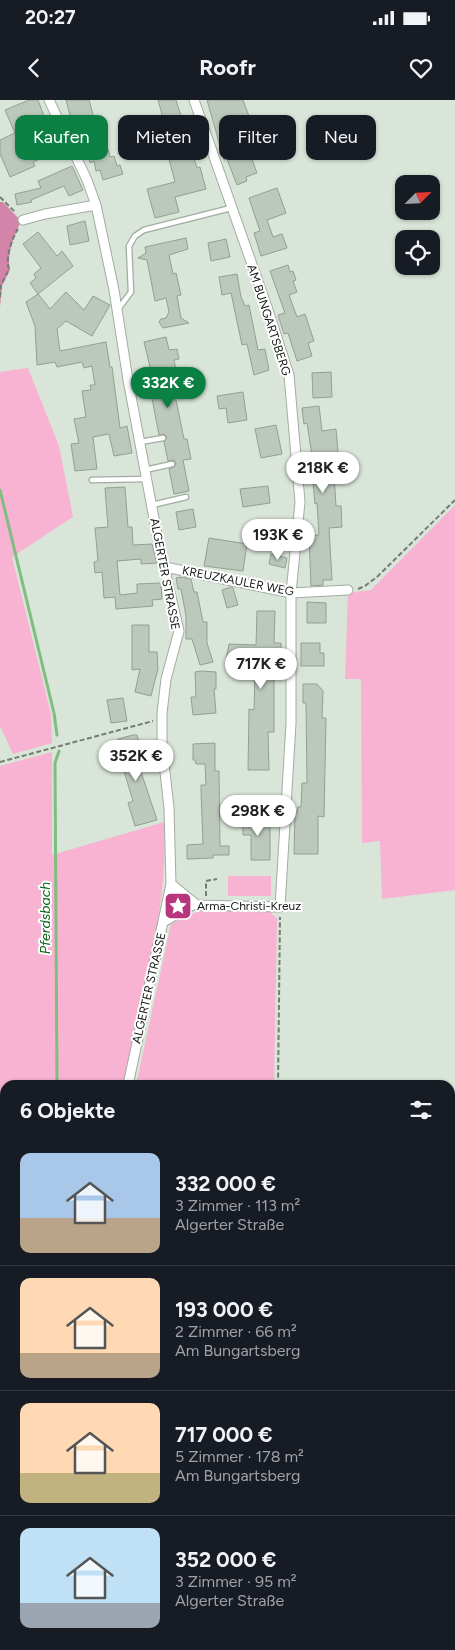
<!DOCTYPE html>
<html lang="de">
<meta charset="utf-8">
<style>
body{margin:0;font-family:Figtree,sans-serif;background:#20242c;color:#f1f3f6;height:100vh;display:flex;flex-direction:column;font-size:19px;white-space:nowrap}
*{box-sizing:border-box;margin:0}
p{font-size:16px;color:#9ea1a6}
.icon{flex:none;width:28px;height:28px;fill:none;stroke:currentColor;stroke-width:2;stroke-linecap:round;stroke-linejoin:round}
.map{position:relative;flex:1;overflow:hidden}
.details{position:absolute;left:0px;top:980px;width:455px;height:570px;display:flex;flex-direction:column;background:#171b24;border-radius:15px 15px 0 0;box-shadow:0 1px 4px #0004}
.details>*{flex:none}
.guide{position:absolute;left:15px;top:15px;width:425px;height:45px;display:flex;gap:10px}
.needle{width:32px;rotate:66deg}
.buttons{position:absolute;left:395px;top:75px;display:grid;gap:10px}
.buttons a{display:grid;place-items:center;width:45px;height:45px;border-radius:10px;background:#171b24;box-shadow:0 1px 4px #0004;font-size:25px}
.price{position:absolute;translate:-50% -42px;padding:0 11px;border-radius:18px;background:#fff;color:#222;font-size:16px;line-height:32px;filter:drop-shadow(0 1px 2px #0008)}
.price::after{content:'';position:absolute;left:50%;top:30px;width:15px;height:11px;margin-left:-8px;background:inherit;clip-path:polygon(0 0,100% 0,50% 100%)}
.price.current{background:#0b8043;color:#fff}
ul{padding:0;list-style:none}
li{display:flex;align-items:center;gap:15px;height:125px;padding:0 20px}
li+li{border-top:1px solid #363941}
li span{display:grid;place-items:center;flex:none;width:140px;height:100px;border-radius:10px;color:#555}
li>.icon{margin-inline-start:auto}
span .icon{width:60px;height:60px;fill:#fffc;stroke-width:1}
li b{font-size:21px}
h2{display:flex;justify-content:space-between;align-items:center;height:60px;padding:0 20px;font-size:21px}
.chip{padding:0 18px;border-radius:10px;background:#171b24;box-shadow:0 1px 4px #0004;font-size:18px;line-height:45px}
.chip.current{background:#0b8043;color:#fff}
.status{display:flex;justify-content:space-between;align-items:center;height:35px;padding:0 25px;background:#171b24;direction:ltr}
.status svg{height:14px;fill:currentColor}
header{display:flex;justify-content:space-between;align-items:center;height:65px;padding:0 20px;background:#171b24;font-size:22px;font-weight:700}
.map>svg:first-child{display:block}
</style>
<div class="status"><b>20:27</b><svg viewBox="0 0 49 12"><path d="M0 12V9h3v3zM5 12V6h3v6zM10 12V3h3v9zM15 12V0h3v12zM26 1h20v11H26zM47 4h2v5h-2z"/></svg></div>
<header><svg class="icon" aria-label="back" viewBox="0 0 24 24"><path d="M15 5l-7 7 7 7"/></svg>Roofr<svg class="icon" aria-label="heart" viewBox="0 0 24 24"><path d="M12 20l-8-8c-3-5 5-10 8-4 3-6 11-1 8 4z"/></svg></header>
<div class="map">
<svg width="455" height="1550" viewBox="0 0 455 1550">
<rect width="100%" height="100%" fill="#d9e5d8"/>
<!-- green -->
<path fill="#f8b3d2" d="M28,268L59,346L73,417L12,457L51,614L52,643L13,654L0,626V272Z
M455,405V790L382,799L380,741L362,743L361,579H345L348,493L371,490Z
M52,652V755L164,722C169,813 140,897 123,985H5V1258L0,1259V666Z
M228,776H271V796H228Z
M199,811H269L277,819L274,985H136L171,824Z
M0,1341H5V1545H232L230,1550H0Z
M450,1377H455V1550H238L239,1545H450Z"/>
<!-- forest -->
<path fill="#d384a9" d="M0,102H3L21,121C15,134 6,155 10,170L2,186L0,207Z"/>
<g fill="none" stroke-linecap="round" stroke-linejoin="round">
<!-- stream -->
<path stroke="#7fbd80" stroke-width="3" d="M0,390L54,613L57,635
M57,985L55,663L59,651
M52,1550L54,1545"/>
</g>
<!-- building -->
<path fill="#bcc8bc" stroke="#939f93" d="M29,0H38L45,19L43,20L57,51L33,62L35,66L10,77L0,54V40L15,33L5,10Z
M66,0H89L95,22H98L106,49H108L110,57L114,56L117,66L120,65L123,74L103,80L100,70L96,71L94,61L90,63L88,54H90L80,17L71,19Z
M158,0H176L197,68L200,67L206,89L175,97L179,112L155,118L147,89L175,82L165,44L170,43Z
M207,0H243L250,19L243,22L253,50L249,51L257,73L246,77L247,81L237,85L227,59L224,60Z
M72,66L83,90L69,96L64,86L31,100L32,102L17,105L15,94L41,88L38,81Z
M277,88L286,113L267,120L273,137L282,134L287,148L261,156L254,133L260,131L249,98Z
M85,121L89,141L70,145L67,126Z
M38,132L57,156L62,151L73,166L38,194L30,183L36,178L34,174L41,168L23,144Z
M186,138L188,149L169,155L173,174L176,173L181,195L177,196L181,218L189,223L163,228L159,222L161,219L166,218L169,212L166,198L155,201L147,160L138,158L146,153L145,147Z
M226,139L230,157L211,161L208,143Z
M288,165L290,172L293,171L296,180L293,181L297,192L289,195L297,217L305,214L314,241L308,243L312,256L297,261L288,233L284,234L278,215L285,213L270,171Z
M237,174L241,197L245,206L249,205L258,250L265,249L269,270L254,275L247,244L242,245L231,193L222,195L219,177Z
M66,192L84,210L93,196L110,205L92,236L66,221L57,229L60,251L106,242L110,267H112L120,328L127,326L132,353L114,356L109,334L93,337L97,369L75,371L71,344L79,343L74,319L86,317L82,291L91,290L90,285H95L92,266L84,268L82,262L57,267L55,262L37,265L35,226L26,202L38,194L50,209Z
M166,237L169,250L177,249L179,259L174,260L177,275L171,276L184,339H187L191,359L183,360L189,391L174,394L169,369L174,367L176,364L174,360L168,361L164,342L167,337L164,334L159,335L150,288L155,287L144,242Z
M331,272L332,297L313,298L312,273Z
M243,292L247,320L228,323L226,308L219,309L217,296Z
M319,306L322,331L336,329L340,375H334L336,406H341L342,427L329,428L332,480H323V485L311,486L309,436L319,435L317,403L315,404L313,382H315L311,349L307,323L304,324L302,308Z
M276,325L282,354L261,358L255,329Z
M268,386L270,403L243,407L240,389Z
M125,387L128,427H132L133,445L152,444L157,463L141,464V459L117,461L120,495L137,493V484L161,483L162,499L152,500L153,506L116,509L115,497L104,498L102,472L95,473L94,462L98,461L95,428L108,427L105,388Z
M193,409L196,427L179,430L176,412Z
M209,438L247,444L243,471L204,466Z
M271,454L287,458L285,468L269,464Z
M181,477L191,479L194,492H197L203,522H207V543L213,562L200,565L192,539H186V516L181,489H178L176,478Z
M231,487L233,488L238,505L227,508L222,490Z
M307,502L326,503V523H307Z
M257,511H275L274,543H281V559H274V632H268L269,670H248L249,609L254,610L255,573H266V553L226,560L229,544L256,545Z
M132,525H149V552H157L158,569L151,596L135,592L140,569L132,570Z
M301,543H320V553H324V566H301Z
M202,571L216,572V589H214L216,613L193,615L191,597H196L195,572Z
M303,584H317L323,591L322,618H326L324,717L318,716V754H294L295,712L297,713L298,707H301L302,683H307L306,603H303Z
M123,598L127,621L111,623L107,600Z
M133,635H137L143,658L137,660L157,720L135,726L128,703L133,701L124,671L127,670L118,639Z
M215,643V671H219L220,746H229V755H213V758L187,759V745L203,744L201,691V685H206L205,664H196L195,660H193V644Z
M243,717H270V760H251V735H243Z"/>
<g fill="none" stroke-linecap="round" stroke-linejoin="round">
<defs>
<path id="lane" d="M119,208L131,192L129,146L135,136L144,130L231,108
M140,342L163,338
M145,370L172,364
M92,380L147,379
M152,405L186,397
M164,824L197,805"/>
<path id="street" d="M49,0L87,80L96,105L114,190L128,280L159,445L179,531L166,579L162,613V645L169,708L171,784L128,985
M23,120L45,114L96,105
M165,467L291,493L348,490
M171,784L197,805L280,807L291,623V493L300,402L289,275L267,207L194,0
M0,1264L5,1263"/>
</defs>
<!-- lane casing -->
<use href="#lane" stroke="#a1ada1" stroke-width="7"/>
<!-- street casing -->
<use href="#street" stroke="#a1ada1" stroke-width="11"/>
<!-- path -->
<path stroke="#747c74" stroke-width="2" stroke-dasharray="5 2.5" stroke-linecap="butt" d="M0,97L16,113
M0,197L1,185L9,169C5,158 12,138 18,129
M358,489L365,486L378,476L455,400
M0,662L153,621
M206,796V781L217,779
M278,985L280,817
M450,1030L455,1029
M450,1151H455
M235,1550L236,1545"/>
<!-- lane -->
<use href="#lane" stroke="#fff" stroke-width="4.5"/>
<!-- street -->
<use href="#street" stroke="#fff" stroke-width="9"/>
</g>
<!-- icons -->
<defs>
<symbol id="sight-square" viewBox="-11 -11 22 22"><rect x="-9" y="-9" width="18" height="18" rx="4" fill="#b8367e" stroke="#fff"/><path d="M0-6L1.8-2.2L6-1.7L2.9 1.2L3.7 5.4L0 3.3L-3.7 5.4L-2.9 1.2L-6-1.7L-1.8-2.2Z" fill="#fff"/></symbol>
</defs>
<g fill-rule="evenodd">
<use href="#sight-square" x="162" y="790" width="32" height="32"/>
</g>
<g text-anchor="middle" stroke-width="4" stroke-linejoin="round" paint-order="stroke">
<!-- street labels -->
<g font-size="12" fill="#141814" stroke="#fff">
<text transform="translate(269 220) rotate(72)" y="4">AM BUNGARTSBERG</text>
<text transform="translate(165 474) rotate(79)" y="4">ALGERTER STRASSE</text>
<text transform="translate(238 481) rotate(11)" y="4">KREUZKAULER WEG</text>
<text transform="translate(149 888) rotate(-77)" y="4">ALGERTER STRASSE</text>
</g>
<!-- poi labels -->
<g font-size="12" fill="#141814" stroke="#fff" text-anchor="start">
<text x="197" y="810">Arma-Christi-Kreuz</text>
</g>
<!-- water labels -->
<g font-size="14" font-style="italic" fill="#0b6719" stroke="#fff">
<text transform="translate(45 818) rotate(-90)" y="5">Pferdsbach</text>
</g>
</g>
</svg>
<div class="buttons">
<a><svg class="needle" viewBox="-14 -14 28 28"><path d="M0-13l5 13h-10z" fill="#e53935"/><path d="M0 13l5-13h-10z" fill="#9ea1a6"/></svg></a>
<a><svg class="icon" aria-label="locate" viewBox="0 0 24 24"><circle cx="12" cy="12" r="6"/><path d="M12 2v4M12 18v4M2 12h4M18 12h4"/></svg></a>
</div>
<b class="price current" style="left:168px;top:309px">332K €</b>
<b class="price" style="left:323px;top:394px">218K €</b>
<b class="price" style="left:278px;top:461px">193K €</b>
<b class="price" style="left:261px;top:590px">717K €</b>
<b class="price" style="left:136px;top:682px">352K €</b>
<b class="price" style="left:258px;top:737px">298K €</b>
<div class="guide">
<a class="chip current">Kaufen</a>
<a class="chip">Mieten</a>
<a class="chip">Filter</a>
<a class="chip">Neu</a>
</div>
<section class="details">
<h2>6 Objekte<svg class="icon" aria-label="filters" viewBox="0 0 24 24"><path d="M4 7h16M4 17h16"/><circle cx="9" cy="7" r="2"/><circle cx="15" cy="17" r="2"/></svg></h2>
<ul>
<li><span style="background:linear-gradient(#a9c7e8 65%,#b9a48a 0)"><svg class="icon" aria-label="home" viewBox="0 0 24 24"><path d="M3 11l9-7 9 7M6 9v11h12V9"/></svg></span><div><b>332 000 €</b><p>3 Zimmer · 113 m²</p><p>Algerter Straße</p></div></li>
<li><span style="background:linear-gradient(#ffd9b3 75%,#b9a48a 0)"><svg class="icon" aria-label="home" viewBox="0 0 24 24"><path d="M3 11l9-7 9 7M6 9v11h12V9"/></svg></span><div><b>193 000 €</b><p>2 Zimmer · 66 m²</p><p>Am Bungartsberg</p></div></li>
<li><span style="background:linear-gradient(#ffd9b3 70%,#c2b280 0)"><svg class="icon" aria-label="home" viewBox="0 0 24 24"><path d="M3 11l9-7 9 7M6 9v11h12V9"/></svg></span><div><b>717 000 €</b><p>5 Zimmer · 178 m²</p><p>Am Bungartsberg</p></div></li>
<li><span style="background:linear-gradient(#bfe0f5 75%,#9aa5b1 0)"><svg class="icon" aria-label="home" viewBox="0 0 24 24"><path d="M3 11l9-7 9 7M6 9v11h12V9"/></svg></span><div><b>352 000 €</b><p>3 Zimmer · 95 m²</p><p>Algerter Straße</p></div></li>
</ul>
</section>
</div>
